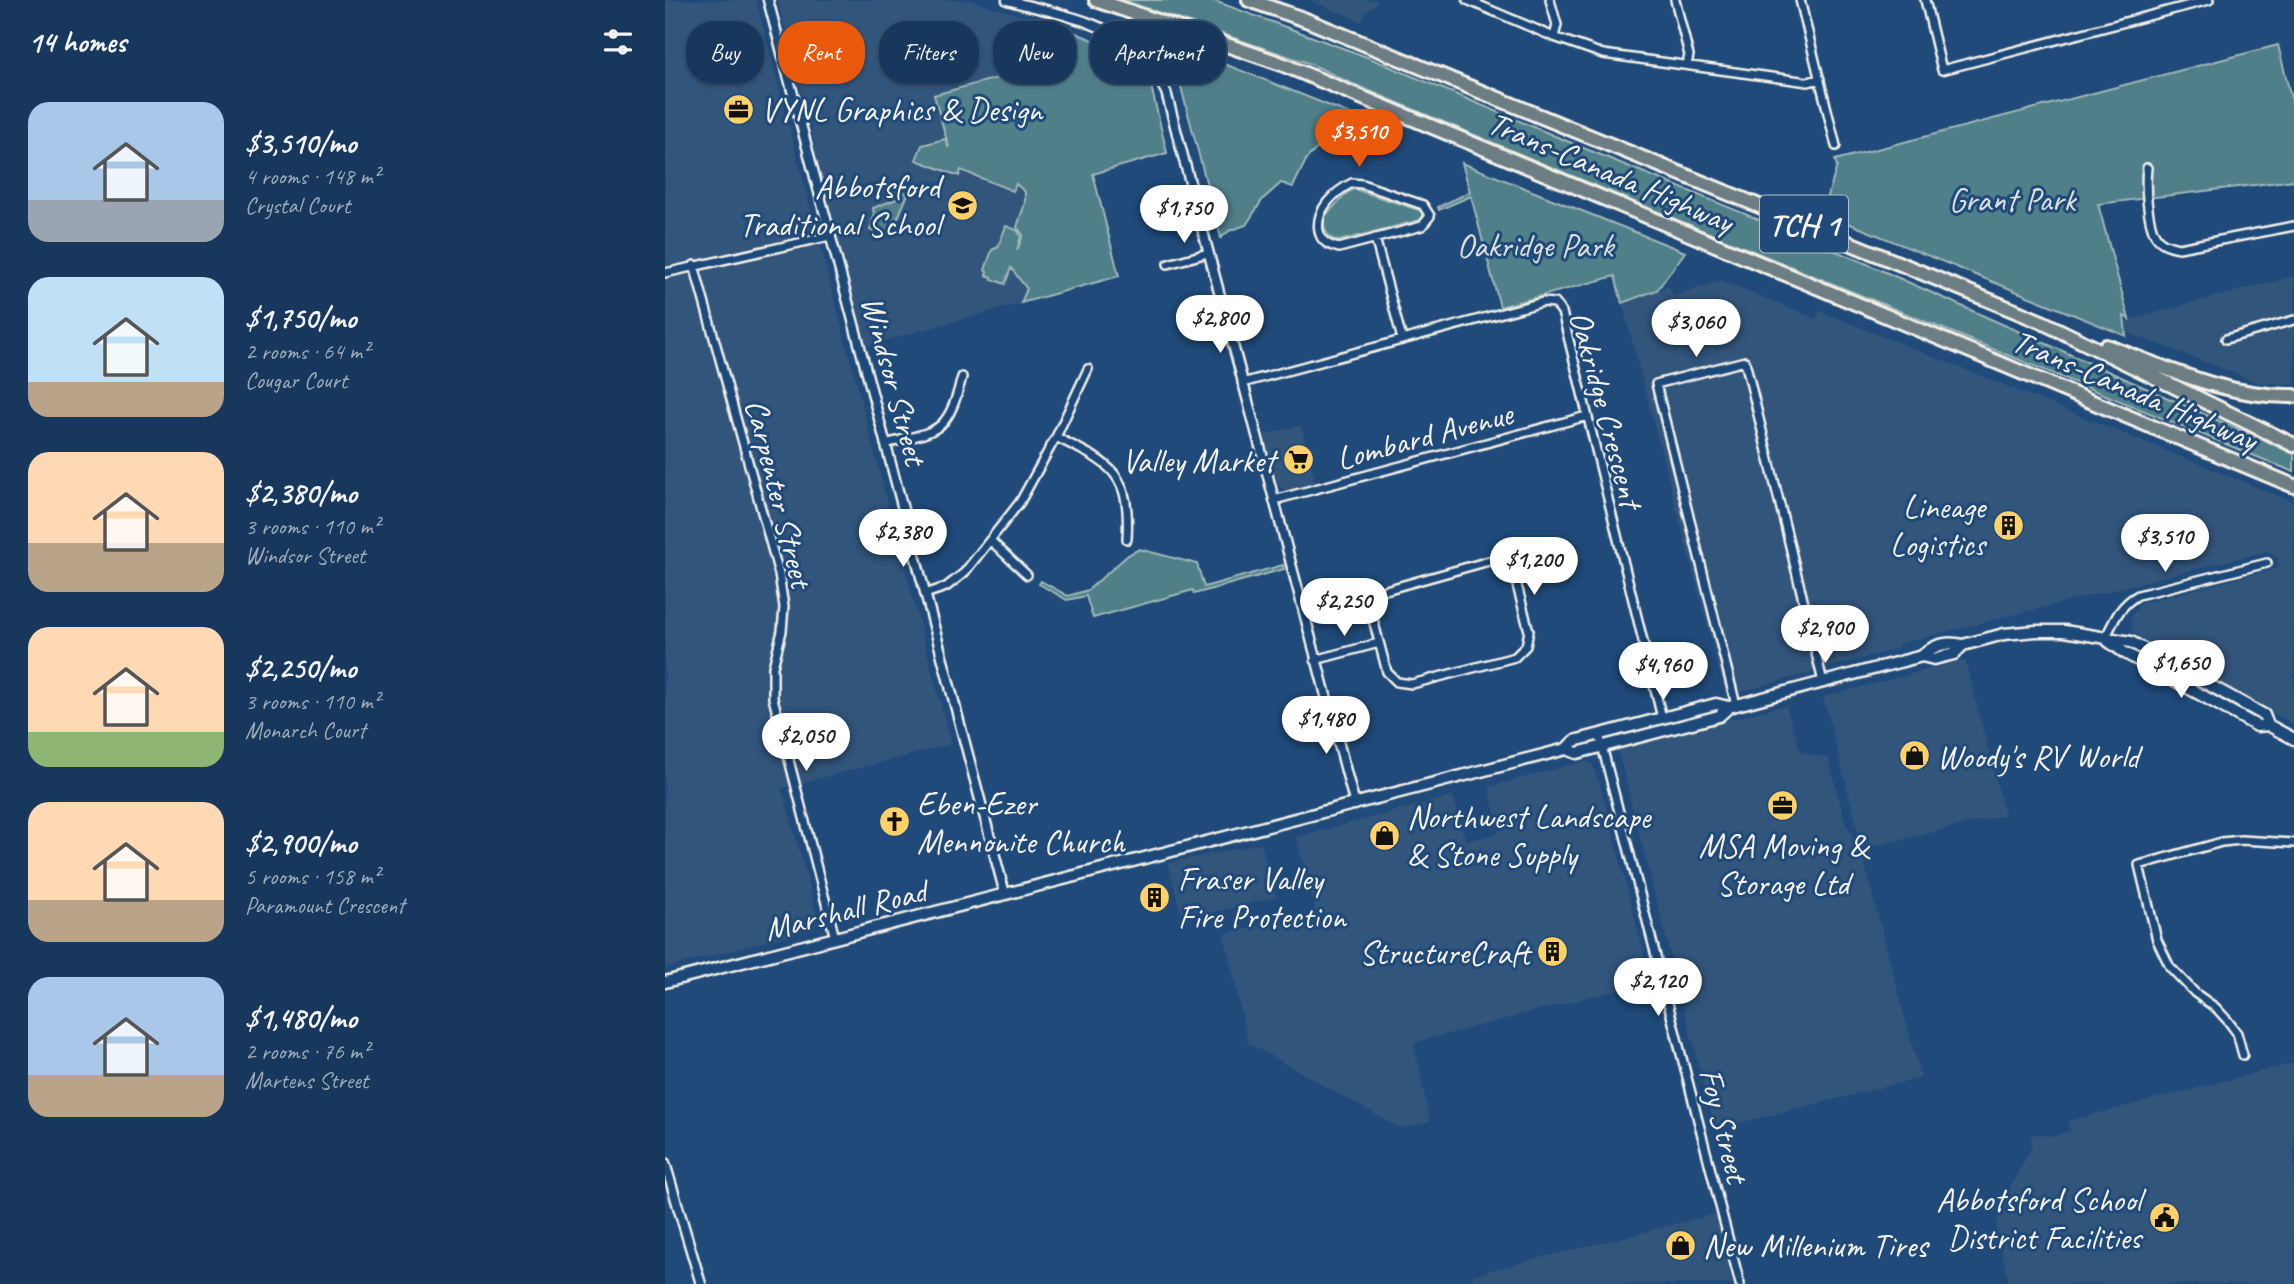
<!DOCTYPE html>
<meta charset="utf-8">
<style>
body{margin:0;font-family:Caveat,sans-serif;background:#203f62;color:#f1f3f6;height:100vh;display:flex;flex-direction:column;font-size:26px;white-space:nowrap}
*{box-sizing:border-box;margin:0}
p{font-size:23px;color:#9eacbb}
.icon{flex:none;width:38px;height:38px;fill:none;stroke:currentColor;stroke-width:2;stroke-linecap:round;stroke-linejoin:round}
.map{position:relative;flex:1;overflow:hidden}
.side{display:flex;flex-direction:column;background:#17385c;width:665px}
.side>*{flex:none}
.top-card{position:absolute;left:21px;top:21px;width:665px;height:63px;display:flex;gap:14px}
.price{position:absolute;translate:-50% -60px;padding:0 16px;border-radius:24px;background:#fff;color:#222;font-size:23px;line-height:46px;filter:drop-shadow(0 2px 4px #0008)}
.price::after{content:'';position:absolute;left:50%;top:42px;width:21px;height:16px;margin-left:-10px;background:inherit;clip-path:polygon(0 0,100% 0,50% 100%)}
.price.on{background:#ea580c;color:#fff}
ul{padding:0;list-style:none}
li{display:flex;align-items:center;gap:21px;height:175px;padding:0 28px}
li span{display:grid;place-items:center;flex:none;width:196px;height:140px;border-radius:21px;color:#555}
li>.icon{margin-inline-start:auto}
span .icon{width:84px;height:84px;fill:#fffc;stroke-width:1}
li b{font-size:30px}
h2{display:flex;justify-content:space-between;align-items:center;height:84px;padding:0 28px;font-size:30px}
.chip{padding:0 24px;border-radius:28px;background:#17385c;box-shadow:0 2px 5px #0004,0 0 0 2px #365272;font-size:24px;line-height:63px}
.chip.on{background:#ea580c;color:#fff}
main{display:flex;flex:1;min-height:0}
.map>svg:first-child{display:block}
</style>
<main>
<section class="side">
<h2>14 homes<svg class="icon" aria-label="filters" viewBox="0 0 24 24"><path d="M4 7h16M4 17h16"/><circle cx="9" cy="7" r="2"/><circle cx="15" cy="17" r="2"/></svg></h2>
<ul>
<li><span style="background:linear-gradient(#a9c7e8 70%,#9aa5b1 0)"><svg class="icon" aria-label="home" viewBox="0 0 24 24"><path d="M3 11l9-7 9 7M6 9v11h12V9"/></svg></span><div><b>$3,510/mo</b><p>4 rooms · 148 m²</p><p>Crystal Court</p></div></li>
<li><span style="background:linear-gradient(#bfe0f5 75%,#b9a48a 0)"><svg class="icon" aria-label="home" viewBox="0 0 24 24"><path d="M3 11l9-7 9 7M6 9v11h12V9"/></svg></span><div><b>$1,750/mo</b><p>2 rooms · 64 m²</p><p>Cougar Court</p></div></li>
<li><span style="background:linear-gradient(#ffd9b3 65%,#b9a48a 0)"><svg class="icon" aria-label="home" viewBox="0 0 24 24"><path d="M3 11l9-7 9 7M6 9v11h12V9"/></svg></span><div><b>$2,380/mo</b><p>3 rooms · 110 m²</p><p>Windsor Street</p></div></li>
<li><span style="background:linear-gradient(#ffd9b3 75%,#8fb573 0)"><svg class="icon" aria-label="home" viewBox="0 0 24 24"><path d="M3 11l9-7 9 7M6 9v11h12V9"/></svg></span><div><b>$2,250/mo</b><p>3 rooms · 110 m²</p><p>Monarch Court</p></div></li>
<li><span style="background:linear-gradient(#ffd9b3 70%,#b9a48a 0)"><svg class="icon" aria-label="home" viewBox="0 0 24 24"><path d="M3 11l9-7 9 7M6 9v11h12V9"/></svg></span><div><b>$2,900/mo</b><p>5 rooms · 158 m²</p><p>Paramount Crescent</p></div></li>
<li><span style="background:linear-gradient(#a9c7e8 70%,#b9a48a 0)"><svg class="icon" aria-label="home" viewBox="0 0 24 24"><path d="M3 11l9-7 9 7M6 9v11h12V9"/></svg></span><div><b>$1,480/mo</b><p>2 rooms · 76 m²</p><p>Martens Street</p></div></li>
</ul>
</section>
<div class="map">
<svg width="1629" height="1284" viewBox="0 0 1629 1284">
<rect width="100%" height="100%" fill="#1f4a7a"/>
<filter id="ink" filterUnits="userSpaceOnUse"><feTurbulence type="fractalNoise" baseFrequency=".0143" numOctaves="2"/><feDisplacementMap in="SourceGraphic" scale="14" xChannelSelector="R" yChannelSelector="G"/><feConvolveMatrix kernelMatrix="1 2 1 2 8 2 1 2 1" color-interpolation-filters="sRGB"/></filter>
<g filter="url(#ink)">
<!-- built -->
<path fill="#33557c" d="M0,0H91L286,744L117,788L152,914L148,929L0,968Z
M112,0H303L389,24L457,52L486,86L502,153L428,174L454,276L197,347L167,236L146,127Z
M644,0H711L712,3L701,12L697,22Z
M1629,276V384L1595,383L1461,332L1460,321Z
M1056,280L1151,319L1155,311L1629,502V724L1557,687L1468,633L1466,626V617L1476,603L1614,568L1612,558L1603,551L1233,644L1234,648L1061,696L957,303L1004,286L1008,296Z
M636,425L651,483L623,491L612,485L599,435Z
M1300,660L1340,815L1198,849L1158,697Z
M1121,705L1136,752L1163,758L1181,824L1196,851L1256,1078L1050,1129L952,748Z
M920,761L928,765L941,805L986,981L749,1043L765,1121L736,1129L583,1043L559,934L651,913L631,837L788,796L801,841L834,833L824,787Z
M596,843L611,897L518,920L503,863Z
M1629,1063V1284H1344L1331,1229L1336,1202L1366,1149V1134L1388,1136L1405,1131L1403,1121Z
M1050,1214L1067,1284H809L807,1275Z"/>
<!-- green -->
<path fill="#4f7f89" stroke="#a2b8b8" stroke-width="2" d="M457,0H547L702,57L921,149L1200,263L1629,454V472L1034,229L681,81L646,64Z
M389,24L457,52L486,86L502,153L428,174L454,276L356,303L362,289L346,268L340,284L327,279V277L321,275L322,272L320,270L327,250L333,247L341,226L352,230L356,236L352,251L358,235L352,227L360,203V192L351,184L348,191L296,170L294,176L251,160L257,145L280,139L284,148L269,95L399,60Z
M504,42L688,115L642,158L628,187L616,183L598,199L581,225L564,231L556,238Z
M1613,45L1629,110V180L1433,204L1464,319L1459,316L1461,336L1158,213L1172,166L1170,160Z
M797,163L1020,252L992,290L957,303L950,276L835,307L806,196L774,210L773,207L805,192Z
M689,189L754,210L759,215L755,220L674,241C662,239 658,229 659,217L683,192Z
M235,190L243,194L229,227L216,234L205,230L209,215L208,208L232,199L230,191Z
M474,549L532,564L539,587L618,565L619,569L529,594L528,590L428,618L421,596L402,600L374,584L376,581L403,596L423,590L463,555Z"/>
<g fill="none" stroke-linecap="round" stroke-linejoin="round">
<defs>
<path id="minor" d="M802,0L889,37L938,54L1143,82L1155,79
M885,0L892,25L889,37
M1010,0L1024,55L1022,65
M1135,0L1171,146
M1260,0L1277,70L1544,0
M1482,168C1480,185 1482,220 1490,235C1495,244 1505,246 1514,248L1629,226
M687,183L697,184L758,205L765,216L757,226L674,248C663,245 656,242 654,231C650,210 669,192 687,183Z
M710,238L737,339
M503,264L543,253
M29,265L114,574L119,607L117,631L108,667V698L170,938
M0,273L165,236
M1561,339L1629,320
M577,383L878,302L890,303L897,312L997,718
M391,437C446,464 466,472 462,539
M220,444C275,430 282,434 297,377
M609,500L922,416
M325,540L362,575
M824,561L839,563L849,574L864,631L861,646L850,657L747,684L732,682L722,672L705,608L708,598L717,591Z
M260,594L281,587L299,573L355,502L391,437L423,369
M1440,639C1449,620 1455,605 1473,595L1602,563
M650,660L714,643
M1071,705L991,384L1080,361L1158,682
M934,734L1075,1284
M1578,1055L1572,1033L1563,1021L1551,1008L1530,993L1505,967L1492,940L1474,865L1557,842L1576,840L1629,843"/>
<path id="tertiary" d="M103,0L340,894
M342,0C384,12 435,19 469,48C483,60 492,76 501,92L690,805
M0,1163L36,1284"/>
<path id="secondary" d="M1443,641L1460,653L1592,726L1603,725L1629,739
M1257,656C1269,644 1282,641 1298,645
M901,749L912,753L1054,716L1064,707
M0,982L901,749L909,741L1051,704L1064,707L1257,656L1269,659L1289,654L1298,645L1339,634L1371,631H1399L1466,642L1599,715L1603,725"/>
<path id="motorway" d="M431,0L614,63L1629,486
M584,0L641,20L1377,322L1629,445
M1441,346C1502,368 1564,398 1629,396"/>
</defs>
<!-- minor casing -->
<use href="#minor" stroke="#f4f1e8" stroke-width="12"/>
<!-- tertiary casing -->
<use href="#tertiary" stroke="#f4f1e8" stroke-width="13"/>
<!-- secondary casing -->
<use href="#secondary" stroke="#f4f1e8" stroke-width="15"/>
<!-- motorway casing -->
<use href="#motorway" stroke="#f4f1e8" stroke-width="18"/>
<!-- minor -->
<use href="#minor" stroke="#1f4a7a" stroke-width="7"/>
<!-- tertiary -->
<use href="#tertiary" stroke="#1f4a7a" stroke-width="8"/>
<!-- secondary -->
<use href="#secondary" stroke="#1f4a7a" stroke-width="10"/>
<!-- motorway -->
<use href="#motorway" stroke="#6d7d84" stroke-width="12"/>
</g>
</g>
<!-- icons -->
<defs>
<symbol id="office-disc" viewBox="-11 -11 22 22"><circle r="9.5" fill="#ffd166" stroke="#1f4a7a"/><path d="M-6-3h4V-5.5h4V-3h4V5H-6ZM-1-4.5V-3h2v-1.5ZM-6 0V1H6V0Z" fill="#111"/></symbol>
<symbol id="school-disc" viewBox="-11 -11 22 22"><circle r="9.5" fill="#ffd166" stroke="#1f4a7a"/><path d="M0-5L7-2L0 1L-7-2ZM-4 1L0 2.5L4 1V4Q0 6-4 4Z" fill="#111"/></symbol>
<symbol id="supermarket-disc" viewBox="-11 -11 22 22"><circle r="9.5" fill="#ffd166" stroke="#1f4a7a"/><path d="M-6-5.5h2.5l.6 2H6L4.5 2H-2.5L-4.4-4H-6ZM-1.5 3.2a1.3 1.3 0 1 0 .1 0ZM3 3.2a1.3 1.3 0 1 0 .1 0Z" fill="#111"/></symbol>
<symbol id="building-disc" viewBox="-11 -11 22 22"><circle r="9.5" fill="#ffd166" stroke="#1f4a7a"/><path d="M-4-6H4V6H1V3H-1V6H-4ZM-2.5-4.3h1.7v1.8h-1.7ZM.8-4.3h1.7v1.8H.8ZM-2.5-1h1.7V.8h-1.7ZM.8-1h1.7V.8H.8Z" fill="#111"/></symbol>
<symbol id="shop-disc" viewBox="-11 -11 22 22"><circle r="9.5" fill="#ffd166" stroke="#1f4a7a"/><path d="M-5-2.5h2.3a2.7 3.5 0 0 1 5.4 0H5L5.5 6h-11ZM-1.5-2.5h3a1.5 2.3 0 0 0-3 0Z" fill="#111"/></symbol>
<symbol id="church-disc" viewBox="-11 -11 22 22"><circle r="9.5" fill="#ffd166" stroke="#1f4a7a"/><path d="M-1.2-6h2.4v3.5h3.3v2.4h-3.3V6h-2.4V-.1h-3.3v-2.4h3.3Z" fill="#111"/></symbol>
<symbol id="civic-disc" viewBox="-11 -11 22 22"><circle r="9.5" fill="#ffd166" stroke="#1f4a7a"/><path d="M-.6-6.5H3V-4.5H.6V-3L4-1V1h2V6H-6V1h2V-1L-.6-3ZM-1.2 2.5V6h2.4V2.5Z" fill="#111"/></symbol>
</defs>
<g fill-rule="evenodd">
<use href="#office-disc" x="56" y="92" width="35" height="35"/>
<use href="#school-disc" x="280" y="188" width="35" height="35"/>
<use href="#supermarket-disc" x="616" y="442" width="35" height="35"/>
<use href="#building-disc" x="1326" y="508" width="35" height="35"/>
<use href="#shop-disc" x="1232" y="738" width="35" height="35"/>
<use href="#office-disc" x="1100" y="788" width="35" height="35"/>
<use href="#church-disc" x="212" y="804" width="35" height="35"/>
<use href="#shop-disc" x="702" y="818" width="35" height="35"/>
<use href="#building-disc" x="472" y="880" width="35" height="35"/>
<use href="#building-disc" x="870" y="934" width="35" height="35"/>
<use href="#civic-disc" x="1482" y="1200" width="35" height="35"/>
<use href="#shop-disc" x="998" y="1228" width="35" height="35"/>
</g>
<g text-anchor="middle" stroke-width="6" stroke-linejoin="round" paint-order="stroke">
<!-- shield labels -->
<rect fill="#1f4a7a" stroke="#b4bfc7" stroke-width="2" x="1095" y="195.5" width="88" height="57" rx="5"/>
<g font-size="32" font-weight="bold" fill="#f4f1e8">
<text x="1139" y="235">TCH 1</text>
</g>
<!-- poi labels -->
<g font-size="33" fill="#f4f1e8" stroke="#1f4a7a" text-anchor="start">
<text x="96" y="121">VYNL Graphics &amp; Design</text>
<text x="275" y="198" text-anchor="end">Abbotsford<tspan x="275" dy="38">Traditional School</tspan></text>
<text x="610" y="472" text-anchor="end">Valley Market</text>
<text x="1320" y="518" text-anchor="end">Lineage<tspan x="1320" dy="38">Logistics</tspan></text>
<text x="1272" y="768">Woody's RV World</text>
<text x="252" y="815">Eben-Ezer<tspan x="252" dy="38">Mennonite Church</tspan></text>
<text x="742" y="828">Northwest Landscape<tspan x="742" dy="38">&amp; Stone Supply</tspan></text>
<text x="1118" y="857" text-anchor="middle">MSA Moving &amp;<tspan x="1118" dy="38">Storage Ltd</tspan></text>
<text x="513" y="890">Fraser Valley<tspan x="513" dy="38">Fire Protection</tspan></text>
<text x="865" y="964" text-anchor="end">StructureCraft</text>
<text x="1476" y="1211" text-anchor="end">Abbotsford School<tspan x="1476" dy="38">District Facilities</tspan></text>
<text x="1038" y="1257">New Millenium Tires</text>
</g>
<!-- street labels -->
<g font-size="33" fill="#f4f1e8" stroke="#1f4a7a">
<text transform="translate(946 171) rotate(23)" y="12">Trans-Canada Highway</text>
<text transform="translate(230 380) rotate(75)" y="12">Windsor Street</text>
<text transform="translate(1470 389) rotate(23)" y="12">Trans-Canada Highway</text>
<text transform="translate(942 409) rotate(75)" y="12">Oakridge Crescent</text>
<text transform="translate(759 435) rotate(-15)" y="12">Lombard Avenue</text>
<text transform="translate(115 493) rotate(76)" y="12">Carpenter Street</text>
<text transform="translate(180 909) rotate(-14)" y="12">Marshall Road</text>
<text transform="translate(1060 1125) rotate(76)" y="12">Foy Street</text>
</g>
<!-- park labels -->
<g font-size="33" fill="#dbe0da" stroke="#1f4a7a">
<text x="1347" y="211">Grant Park</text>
<text x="870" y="257">Oakridge Park</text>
</g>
</g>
</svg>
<b class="price on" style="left:694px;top:169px">$3,510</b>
<b class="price" style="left:519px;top:245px">$1,750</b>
<b class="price" style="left:555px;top:355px">$2,800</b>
<b class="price" style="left:1031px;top:359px">$3,060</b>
<b class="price" style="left:238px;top:569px">$2,380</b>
<b class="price" style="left:1500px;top:574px">$3,510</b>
<b class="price" style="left:869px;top:597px">$1,200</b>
<b class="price" style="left:679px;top:638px">$2,250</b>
<b class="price" style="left:1160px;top:665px">$2,900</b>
<b class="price" style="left:1516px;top:700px">$1,650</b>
<b class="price" style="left:998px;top:702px">$4,960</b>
<b class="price" style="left:661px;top:756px">$1,480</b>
<b class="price" style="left:141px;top:773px">$2,050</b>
<b class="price" style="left:993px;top:1018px">$2,120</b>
<div class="top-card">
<a class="chip">Buy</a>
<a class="chip on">Rent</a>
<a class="chip">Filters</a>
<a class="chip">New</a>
<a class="chip">Apartment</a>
</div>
</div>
</main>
